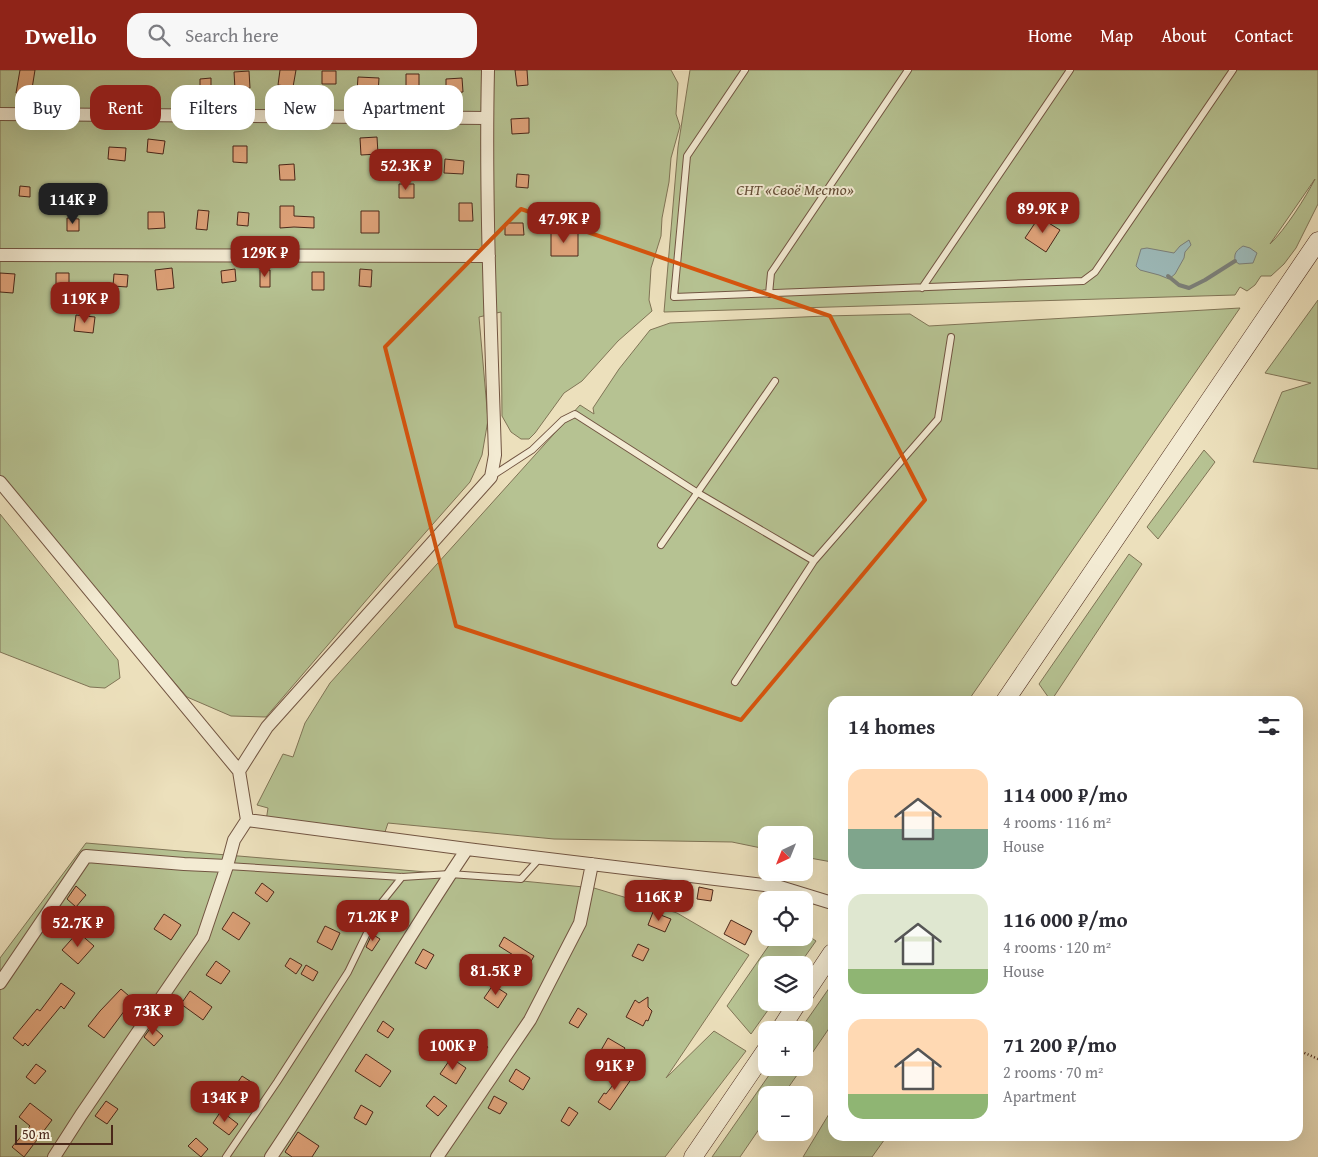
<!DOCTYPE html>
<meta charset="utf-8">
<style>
body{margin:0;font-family:"Gentium Book Plus",serif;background:#f7f7f7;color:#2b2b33;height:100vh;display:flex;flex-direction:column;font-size:19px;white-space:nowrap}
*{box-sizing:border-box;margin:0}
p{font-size:16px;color:#7c7c81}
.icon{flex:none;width:28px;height:28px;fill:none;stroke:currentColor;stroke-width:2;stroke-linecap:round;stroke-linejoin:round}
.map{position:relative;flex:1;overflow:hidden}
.panel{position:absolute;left:828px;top:626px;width:475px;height:445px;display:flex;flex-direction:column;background:#fff;border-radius:15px;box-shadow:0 5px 20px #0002}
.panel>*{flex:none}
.banner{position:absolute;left:15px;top:15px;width:475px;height:45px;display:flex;gap:10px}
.needle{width:32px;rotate:223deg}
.tools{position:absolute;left:758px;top:756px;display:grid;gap:10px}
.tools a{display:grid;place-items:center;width:55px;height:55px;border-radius:10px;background:#fff;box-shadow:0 5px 20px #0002;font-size:25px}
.scale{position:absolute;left:15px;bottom:12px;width:98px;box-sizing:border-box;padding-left:5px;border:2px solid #4a2719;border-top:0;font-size:14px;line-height:18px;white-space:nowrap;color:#4a2719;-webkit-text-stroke:4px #f3ebd3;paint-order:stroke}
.price{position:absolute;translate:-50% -42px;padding:0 11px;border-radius:10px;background:#8f2418;color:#fff;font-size:16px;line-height:32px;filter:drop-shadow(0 1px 2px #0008)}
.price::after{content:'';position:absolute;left:50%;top:30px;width:15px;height:11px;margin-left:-8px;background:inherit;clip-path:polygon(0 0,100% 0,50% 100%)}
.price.current{background:#222;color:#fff}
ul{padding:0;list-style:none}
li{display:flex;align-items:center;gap:15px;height:125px;padding:0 20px}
li span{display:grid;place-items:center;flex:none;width:140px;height:100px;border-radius:15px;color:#555}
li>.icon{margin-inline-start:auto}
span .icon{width:60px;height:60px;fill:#fffc;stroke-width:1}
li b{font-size:21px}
h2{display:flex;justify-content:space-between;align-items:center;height:60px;padding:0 20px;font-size:21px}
.pill{padding:0 18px;border-radius:15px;background:#fff;box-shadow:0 5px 20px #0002;font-size:18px;line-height:45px}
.pill.current{background:#8f2418;color:#fff}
header{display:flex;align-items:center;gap:30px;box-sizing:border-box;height:70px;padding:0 25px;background:#8f2418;color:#fff}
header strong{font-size:24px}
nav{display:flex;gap:28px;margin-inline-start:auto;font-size:18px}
.search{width:350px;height:45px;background:#f7f7f7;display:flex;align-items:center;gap:12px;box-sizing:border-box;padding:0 18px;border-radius:15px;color:#7c7c81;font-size:19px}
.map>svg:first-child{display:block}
</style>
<header>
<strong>Dwello</strong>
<div class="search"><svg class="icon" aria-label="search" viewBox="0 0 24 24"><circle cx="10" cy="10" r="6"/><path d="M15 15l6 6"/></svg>Search here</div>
<nav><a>Home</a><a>Map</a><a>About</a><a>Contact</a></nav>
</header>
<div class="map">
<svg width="1318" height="1087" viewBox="0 0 1318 1087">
<rect width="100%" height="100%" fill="#ece0bc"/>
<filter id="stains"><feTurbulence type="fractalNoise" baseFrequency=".004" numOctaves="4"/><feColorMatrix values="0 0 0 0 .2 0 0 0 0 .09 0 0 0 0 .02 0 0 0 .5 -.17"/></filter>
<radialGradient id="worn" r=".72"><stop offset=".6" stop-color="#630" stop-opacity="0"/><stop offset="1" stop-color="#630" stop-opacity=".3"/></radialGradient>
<!-- green -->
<path fill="#b6c292" stroke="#807456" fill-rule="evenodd" d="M0,0H671L678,13L676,44L680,56L671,88L669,112L662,148L661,166L651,198L649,230L652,241L618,271L582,311L564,323L535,363L529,369H521L511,362L502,346L501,242L479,247L488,350L482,385L470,412L388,505L266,647L231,646L187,627L125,555L0,405Z
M690,0H1318V134L1296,178L1284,194L1271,206H1261L1255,215L1247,221L1240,217L1235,225L664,242L678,77ZM1315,109C1306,127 1285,160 1270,174Z
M1318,230V399L1253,392L1282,322L1311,313L1265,303Z
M1240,238L968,631H832V792L804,787V765H766V779L732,772L554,769L388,753L385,762L266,751L268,738L257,735L283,684L293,687L305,653L330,613L580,335L594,344L593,338L619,299L650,260L670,253L825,246L910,244L929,256Z
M1204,380L1215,392L1158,469L1147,457Z
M0,444L118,590L120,608L105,618L90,617L0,582Z
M1129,484L1142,494L1051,631L1039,614Z
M86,773L450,804L594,818L677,843L749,885L666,1008L714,961L746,981L665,1087H0V888Z
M804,863L816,871L799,895H766V932L773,933L751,964L727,936L774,868H804Z
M832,914V954L804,995V960H800Z
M774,998H802L783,1025H766V1049L740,1087H712Z
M832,1039V1066H887L872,1087H803Z"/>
<!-- water -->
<path fill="#9dbbbb" stroke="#7c807a" d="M1189,170L1191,175L1185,182L1184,188L1175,204L1169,209L1159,205L1140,200L1136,196L1141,179L1147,178L1174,183L1180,176Z
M1243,176L1250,178L1257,183L1253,193L1239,194L1235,191C1234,183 1236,181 1243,176Z"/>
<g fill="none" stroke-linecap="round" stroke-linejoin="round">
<!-- stream -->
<path stroke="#7c807a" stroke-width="4" d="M1168,206L1179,215L1189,218L1205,210L1235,191"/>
</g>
<!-- building -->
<path fill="#dea279" stroke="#4a2719" d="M20,0H35L31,25L16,23Z
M280,0H296L293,17L278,15Z
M515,0H527L528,15L517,16Z
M249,1L250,18L235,19L234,2Z
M322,1H336V14H322Z
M406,4H419V23H406Z
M358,7L379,8L378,24L357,22Z
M211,8V20L200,21V9Z
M462,8L463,22L446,23V9Z
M529,48V63L512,64L511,49Z
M377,67L378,84L361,85L360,68Z
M148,69L165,71L163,84L147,82Z
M233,76H247V93L233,92Z
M109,77L126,78L125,91L108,89Z
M445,89L464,91L463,104L444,103Z
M294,94L295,110H280L279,95Z
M517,104L529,105L528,118L516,117Z
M399,114H414V128H399Z
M20,116L30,117V127L19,126Z
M459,133H472L473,151H459Z
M280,136H294V146L314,147V158L294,157L280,158Z
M198,140L209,141L207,160L196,159Z
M361,141H379V163H361Z
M148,142H164L165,158L148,159Z
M238,142L249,143L248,156L237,155Z
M1039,147L1060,160L1046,182L1025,168Z
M67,148L79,149V161H67Z
M505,153H523L524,165H505Z
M551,162H578V186H551Z
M172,198L174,218L157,220L155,200Z
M235,199L236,211L222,213L221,201Z
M360,199L372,200L371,217L359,216Z
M260,200H270V217H260Z
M312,202H324V220H312Z
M0,203L15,204L13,223L0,222Z
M56,203H69V227H56Z
M114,204L128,205L127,217L113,216Z
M76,245L95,247L93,263L74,261Z
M262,813L274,822L267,832L255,823Z
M76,816L86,825L76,837L67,829Z
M699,817L713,820L711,831L697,829Z
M233,842L250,853L239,870L222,859Z
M653,842L671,849L665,862L648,855Z
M164,844L181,855L171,870L154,859Z
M731,850L752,861L745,875L724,864Z
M325,856L340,863L332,880L317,872Z
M78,862L94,876L78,894L62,880Z
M372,864L380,869L372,881L366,877Z
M504,867L534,886L529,895L499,876Z
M638,874L649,879L643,891L632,886Z
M423,879L434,885L426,899L415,893Z
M290,888L302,895L296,904L285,896Z
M216,891L230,901L221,914L206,905Z
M306,895L318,902L313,911L301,904Z
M61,913L75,923L64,939L61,936L28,976L25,973L23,976L13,968L37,939L40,941Z
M493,915L507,924L498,938L484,928Z
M121,919L137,933L128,942L125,940L104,968L88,956L100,941Z
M190,921L212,937L203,950L181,934Z
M648,927V937L652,941L648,951L646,950L643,956L626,947L635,930L639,933Z
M578,938L587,944L578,958L569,953Z
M383,951L394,959L388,968L377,961Z
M152,956L163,966L154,976L144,967Z
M608,968L625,978L616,992L600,982Z
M479,971L488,977L479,988L471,982Z
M366,984L391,1001L380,1017L355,1001Z
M451,988L466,998L456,1014L440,1004Z
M36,994L46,1001L35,1014L26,1007Z
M516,999L530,1008L523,1020L509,1011Z
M623,1002L632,1008L610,1040L598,1032L604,1023L606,1024Z
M242,1006L256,1015L248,1028L234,1018Z
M434,1026L447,1036L438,1046L426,1036Z
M494,1026L507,1033L500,1044L488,1038Z
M106,1031L118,1039L107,1054L95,1046Z
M30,1033L52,1050L24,1087L12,1077L30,1056L19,1047Z
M361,1035L373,1042L366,1055L354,1048Z
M569,1037L578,1043L569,1056L561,1051Z
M221,1041L238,1054L229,1065L213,1053Z
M298,1062L319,1076L312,1087H292L285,1082Z
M196,1068L208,1079L201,1087L188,1076Z"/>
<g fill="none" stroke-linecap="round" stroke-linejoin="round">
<defs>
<path id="service" d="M745,0L687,86L674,227L1083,211L1095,202L1233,0
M922,218L1070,0
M769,224L771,203L908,0
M492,406L532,380L563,350L575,344L698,423L814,491L938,349L951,267
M661,475L775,311
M735,612L814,491
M227,796L402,807L450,804L521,809L539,789
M226,1087L277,1012L348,902L382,832L402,807"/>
<path id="minor" d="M0,44L487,48
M0,185L489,186
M0,412L239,701
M247,750L467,779L780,817L832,833
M0,913L86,786L184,794L227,796L234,770L247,750L239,701L267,657L491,407L495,385C491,257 485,128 488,0
M54,1087L81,1045L203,867L227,796
M271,1087C339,986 399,880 467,779
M437,1087L530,950L580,853L592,794"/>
<path id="secondary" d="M1005,631L1318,171
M804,925L832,883
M780,960L798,932
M693,1087L766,980"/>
</defs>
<!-- service casing -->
<use href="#service" stroke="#725542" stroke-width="8"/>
<!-- minor casing -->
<use href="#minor" stroke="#725542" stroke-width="14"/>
<!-- secondary casing -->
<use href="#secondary" stroke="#4a2719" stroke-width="19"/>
<!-- path -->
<path stroke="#4a2719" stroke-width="2.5" stroke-dasharray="1 2.5" stroke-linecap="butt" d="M1298,980L1318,989"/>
<!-- service -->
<use href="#service" stroke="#f3ebd3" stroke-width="6"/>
<!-- minor -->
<use href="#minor" stroke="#f3ebd3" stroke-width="12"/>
<!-- secondary -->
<use href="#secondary" stroke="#f3ebd3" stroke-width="18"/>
</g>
<!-- marked area -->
<path fill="none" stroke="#d8540d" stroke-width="4" stroke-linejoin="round" d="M521,139L830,246L925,430L741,650L456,556L385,277Z"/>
<g text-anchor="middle" stroke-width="4" stroke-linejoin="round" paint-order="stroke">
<!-- park labels -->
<g font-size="16" font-style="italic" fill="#654e37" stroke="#f3ebd3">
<text x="795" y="125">СНТ «Своё Место»</text>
</g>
</g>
<rect width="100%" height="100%" filter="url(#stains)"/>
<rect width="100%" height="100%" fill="url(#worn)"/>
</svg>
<div class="tools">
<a><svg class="needle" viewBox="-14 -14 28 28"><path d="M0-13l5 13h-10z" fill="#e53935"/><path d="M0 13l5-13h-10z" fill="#7c7c81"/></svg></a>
<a><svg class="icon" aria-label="locate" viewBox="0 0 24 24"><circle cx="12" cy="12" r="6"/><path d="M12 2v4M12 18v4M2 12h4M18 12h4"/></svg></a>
<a><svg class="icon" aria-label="layers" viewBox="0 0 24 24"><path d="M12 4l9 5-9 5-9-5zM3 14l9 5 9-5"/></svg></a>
<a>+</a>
<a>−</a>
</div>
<div class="scale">50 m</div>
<b class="price" style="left:406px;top:121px">52.3K ₽</b>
<b class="price current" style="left:73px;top:155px">114K ₽</b>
<b class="price" style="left:1043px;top:164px">89.9K ₽</b>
<b class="price" style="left:564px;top:174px">47.9K ₽</b>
<b class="price" style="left:265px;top:208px">129K ₽</b>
<b class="price" style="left:85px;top:254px">119K ₽</b>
<b class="price" style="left:659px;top:852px">116K ₽</b>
<b class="price" style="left:373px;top:872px">71.2K ₽</b>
<b class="price" style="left:78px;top:878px">52.7K ₽</b>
<b class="price" style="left:496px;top:926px">81.5K ₽</b>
<b class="price" style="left:153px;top:966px">73K ₽</b>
<b class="price" style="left:453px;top:1001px">100K ₽</b>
<b class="price" style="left:615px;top:1021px">91K ₽</b>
<b class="price" style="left:225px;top:1053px">134K ₽</b>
<div class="banner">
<a class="pill">Buy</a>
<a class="pill current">Rent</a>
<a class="pill">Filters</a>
<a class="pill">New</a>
<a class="pill">Apartment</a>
</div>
<section class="panel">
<h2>14 homes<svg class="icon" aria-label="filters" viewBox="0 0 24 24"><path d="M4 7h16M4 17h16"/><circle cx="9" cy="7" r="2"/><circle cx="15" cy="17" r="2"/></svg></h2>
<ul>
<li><span style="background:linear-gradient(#ffd9b3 60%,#7fa58c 0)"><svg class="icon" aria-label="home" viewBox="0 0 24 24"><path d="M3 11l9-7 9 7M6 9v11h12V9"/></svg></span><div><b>114 000 ₽/mo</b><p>4 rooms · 116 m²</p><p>House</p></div></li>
<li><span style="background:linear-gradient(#dfe7d0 75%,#8fb573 0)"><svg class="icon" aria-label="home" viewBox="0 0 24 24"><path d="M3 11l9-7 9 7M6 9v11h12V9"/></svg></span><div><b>116 000 ₽/mo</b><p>4 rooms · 120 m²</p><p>House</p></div></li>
<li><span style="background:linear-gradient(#ffd9b3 75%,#8fb573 0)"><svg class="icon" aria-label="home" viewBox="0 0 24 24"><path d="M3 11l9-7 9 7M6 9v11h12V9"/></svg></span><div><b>71 200 ₽/mo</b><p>2 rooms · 70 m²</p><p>Apartment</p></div></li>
</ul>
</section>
</div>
